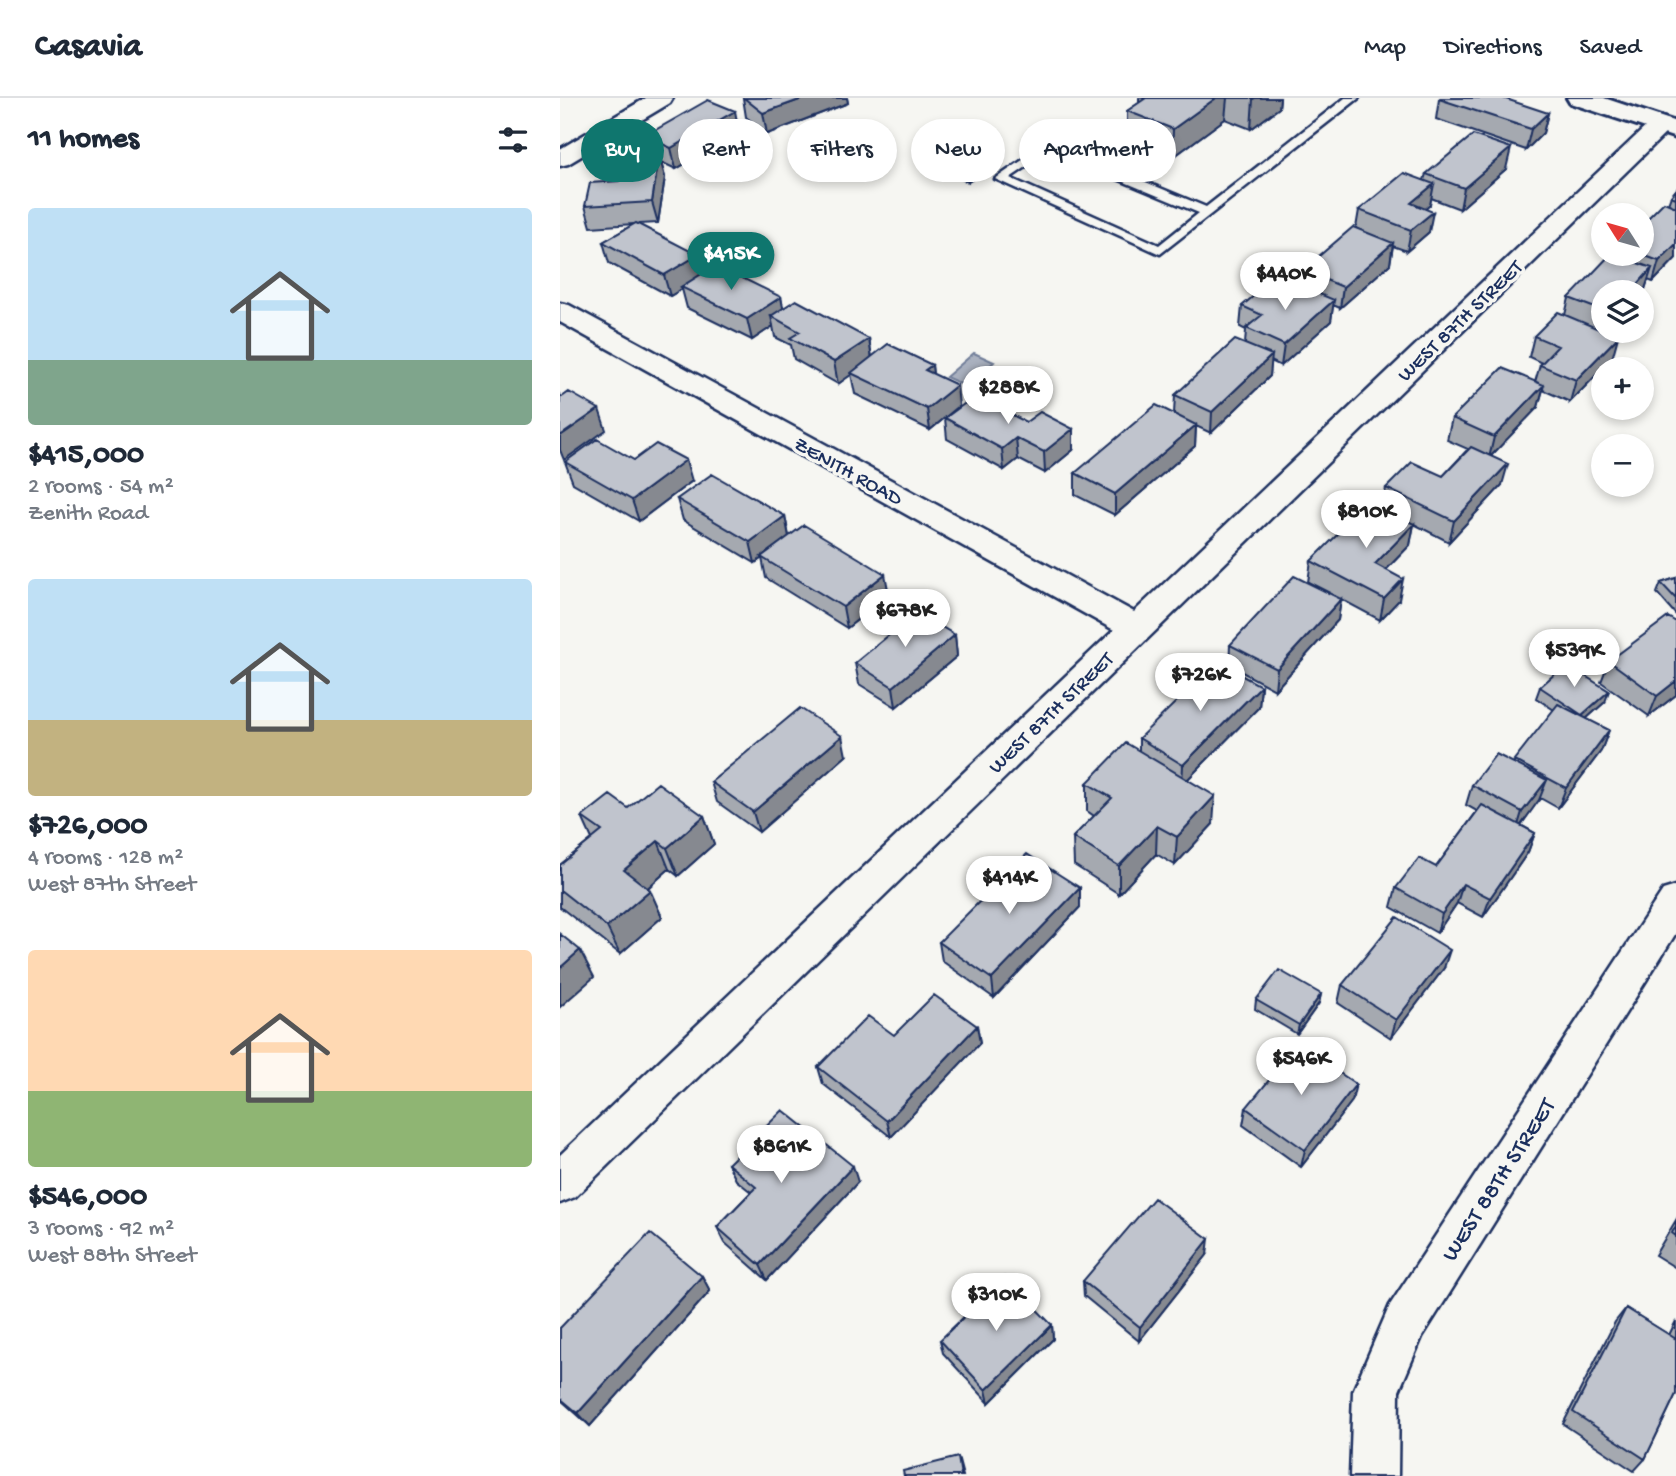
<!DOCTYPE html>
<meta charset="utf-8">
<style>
body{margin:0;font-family:"Gochi Hand",sans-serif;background:#f6f6f7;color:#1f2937;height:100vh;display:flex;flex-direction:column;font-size:26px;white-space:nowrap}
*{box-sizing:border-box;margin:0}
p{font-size:23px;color:#747a83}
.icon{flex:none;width:38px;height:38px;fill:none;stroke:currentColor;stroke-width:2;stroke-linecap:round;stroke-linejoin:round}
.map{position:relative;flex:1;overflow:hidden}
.drawer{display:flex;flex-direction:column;background:#fff;width:560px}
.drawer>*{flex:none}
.top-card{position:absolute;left:21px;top:21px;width:665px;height:63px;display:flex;gap:14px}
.needle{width:46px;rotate:307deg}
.fabs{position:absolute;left:1031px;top:105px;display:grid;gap:14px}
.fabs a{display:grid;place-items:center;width:63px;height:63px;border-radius:50%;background:#fff;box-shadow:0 4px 10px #0003;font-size:35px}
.price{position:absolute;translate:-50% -60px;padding:0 16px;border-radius:24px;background:#fff;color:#222;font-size:23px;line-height:46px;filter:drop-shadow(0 2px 4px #0008)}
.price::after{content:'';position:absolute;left:50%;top:42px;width:21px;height:16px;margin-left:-10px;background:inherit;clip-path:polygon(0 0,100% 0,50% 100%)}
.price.selected{background:#0f766e;color:#fff}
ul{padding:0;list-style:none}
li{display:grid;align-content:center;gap:14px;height:371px;padding:0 28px}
li span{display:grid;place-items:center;height:217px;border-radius:7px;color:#555}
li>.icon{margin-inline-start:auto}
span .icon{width:126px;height:126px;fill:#fffc;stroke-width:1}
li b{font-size:30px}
h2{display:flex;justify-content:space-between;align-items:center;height:84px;padding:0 28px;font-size:30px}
.pill{padding:0 24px;border-radius:32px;background:#fff;box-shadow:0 4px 10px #0003;font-size:24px;line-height:63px}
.pill.selected{background:#0f766e;color:#fff}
header{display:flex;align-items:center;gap:42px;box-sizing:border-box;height:98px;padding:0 35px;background:#fff;border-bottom:2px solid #e0e1e3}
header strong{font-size:33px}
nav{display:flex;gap:38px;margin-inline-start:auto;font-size:24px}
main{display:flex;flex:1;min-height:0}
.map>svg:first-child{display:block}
</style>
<header>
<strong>Casavia</strong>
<nav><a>Map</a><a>Directions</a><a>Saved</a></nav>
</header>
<main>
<section class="drawer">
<h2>11 homes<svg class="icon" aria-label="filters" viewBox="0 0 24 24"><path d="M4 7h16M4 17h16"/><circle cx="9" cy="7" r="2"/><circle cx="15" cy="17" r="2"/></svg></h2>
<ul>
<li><span style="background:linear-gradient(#bfe0f5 70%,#7fa58c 0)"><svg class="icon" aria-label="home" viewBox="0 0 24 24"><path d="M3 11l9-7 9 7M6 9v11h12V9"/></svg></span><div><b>$415,000</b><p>2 rooms · 54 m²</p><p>Zenith Road</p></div></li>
<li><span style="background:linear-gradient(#bfe0f5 65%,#c2b280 0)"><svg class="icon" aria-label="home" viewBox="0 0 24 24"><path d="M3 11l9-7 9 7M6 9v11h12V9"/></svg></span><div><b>$726,000</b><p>4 rooms · 128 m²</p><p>West 87th Street</p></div></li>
<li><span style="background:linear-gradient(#ffd9b3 65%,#8fb573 0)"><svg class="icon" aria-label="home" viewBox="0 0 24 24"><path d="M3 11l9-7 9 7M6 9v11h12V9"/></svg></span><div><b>$546,000</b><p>3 rooms · 92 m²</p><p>West 88th Street</p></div></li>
</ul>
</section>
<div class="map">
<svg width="1116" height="1378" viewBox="0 0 1116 1378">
<rect width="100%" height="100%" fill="#f6f6f2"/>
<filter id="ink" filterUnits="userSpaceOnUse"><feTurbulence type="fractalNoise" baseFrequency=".0143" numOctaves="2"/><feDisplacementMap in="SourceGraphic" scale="14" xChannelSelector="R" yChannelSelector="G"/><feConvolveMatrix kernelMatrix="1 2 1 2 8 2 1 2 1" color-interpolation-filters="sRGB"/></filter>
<g filter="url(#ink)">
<!-- water -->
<path fill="#abb2c0" stroke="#717e99" stroke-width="2" d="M414,255L434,264L406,288L386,279Z"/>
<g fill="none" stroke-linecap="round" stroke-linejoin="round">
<defs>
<path id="service" d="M785,0H799L600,156L435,81L489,44L646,109ZM490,53L639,115L599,147L450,80Z"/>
<path id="minor" d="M86,0H113L110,5L8,66L0,68V51Z
M1101,20L1109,22L1113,27L1109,32L15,1099L0,1105V1057L554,532L0,224V205L9,207L574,514L1093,22Z
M1116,788V835L862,1239L839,1293L838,1378H790L793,1293L830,1207L1103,792Z"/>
<path id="tertiary" d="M1007,0H1044L1116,24V40L1010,5Z"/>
</defs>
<!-- service casing -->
<use href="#service" stroke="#1b2f5e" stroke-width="5"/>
<!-- minor casing -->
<use href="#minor" stroke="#1b2f5e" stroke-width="5"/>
<!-- tertiary casing -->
<use href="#tertiary" stroke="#1b2f5e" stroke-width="6"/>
<!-- service -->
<use href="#service" fill="#f6f6f2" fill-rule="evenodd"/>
<!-- minor -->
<use href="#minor" fill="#f6f6f2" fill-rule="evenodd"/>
<!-- tertiary -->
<use href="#tertiary" fill="#f6f6f2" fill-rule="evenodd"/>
</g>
<!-- wall -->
<path fill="#a5a9b0" stroke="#1b2f5e" stroke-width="2" d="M183,0H287L288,5L207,36L186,19Z
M579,0H720L719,10L691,31L665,21L612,60L567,42V13L579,5Z
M879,1L988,15L983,35L966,52L876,21Z
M179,34L116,71L101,64L105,79L98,125L78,126L142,176L221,199L223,210L309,241L312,259L372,267L373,276L399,308L370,332L295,296L291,276L278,286L234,261L231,247L215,239L213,228L192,242L127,210L122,191L110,198L49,165L43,144L74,126L31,129L25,108L90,58L85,38Z
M380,61L433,68L408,84L382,72Z
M946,71L900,111L871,100L870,107L865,111L869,134L847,153L833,148L830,166L780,210L773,207L771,223L721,268L711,263L710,278L651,335L636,328L635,348L555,417L515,397V375L614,316L615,297L685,246L686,232L680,229L682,208L724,199L734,190L725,187L727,166L752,164L796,130L799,112L864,82L866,76Z
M1116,92V160L1093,184L1088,182L1085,191L1043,194V233H1050L1048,235L1052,261L1010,304L983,292L978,309L931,358L942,387L889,444L854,426L850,447L826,472L839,502L820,522L781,501L778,522L715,592L669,567L670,547L768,494L748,484L751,463L822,410L826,390L883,378L908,351L887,342L892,320L975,284L980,267L982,265L969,259L974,238L1005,217L1009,200L1057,158V156H1082L1108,106L1111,98Z
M385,320L513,352L485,375L458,361L444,372L387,341Z
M74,362L132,383L79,423L13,385L5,364Z
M117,401L225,418L229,438L329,497L287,530L206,480L202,460L195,465L123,422Z
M1116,480V517L1097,495L1101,485Z
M395,537L397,558L336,609L299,586L295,565Z
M1049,563L1116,597L1089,618L1041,584Z
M701,588L699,609L628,681L653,726L615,767L596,756L559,796L514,767L513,739L534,718L527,713V685L579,652V640Z
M980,589L1045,604L1026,621L1049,632L1041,653L998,710L980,700L961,727L975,735L968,754L923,819L897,805L877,835L831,809L836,790L876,769L917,713L906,707L912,687L953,665L994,612L976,600Z
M286,658L199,734L157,704L151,684Z
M68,710L144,718L154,746L118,778L109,771L88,790L102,819L60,856L0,809V767L32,741L22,719Z
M520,790V809L434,900L382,863L379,844Z
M884,870L831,940L778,905L782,887Z
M761,896L759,905L737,936L695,911L696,902Z
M417,928L420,945L331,1039L263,986L258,969L334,937Z
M792,1003L741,1069L683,1027L686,1010Z
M168,1066L298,1084L207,1182L165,1145L157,1129L191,1094L176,1082Z
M1116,1122V1170L1095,1157Z
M647,1157L579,1243L524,1198L523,1183Z
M142,1178L150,1193L30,1328L0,1301V1230Z
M1066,1210L1109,1237L1116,1223V1296L1085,1361L1074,1373L1003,1326L1055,1224Z
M492,1227L493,1241L429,1305L383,1255L380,1242Z"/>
<!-- shaded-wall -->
<path fill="#868990" stroke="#1b2f5e" stroke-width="2" d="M245,0H287L288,5L207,36L203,15Z
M656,0H667L665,21L612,60L613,31Z
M695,0H720L719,10L691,31L693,1Z
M175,13L179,34L116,71L111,50Z
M988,15L983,35L966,52L971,31Z
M951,50L946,71L900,111L904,90Z
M432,57L433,68L408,84L407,73Z
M99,58L105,79L98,125L92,104Z
M874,86L870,107L848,126L851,105Z
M873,114L869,134L847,153L851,132Z
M833,145L830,166L780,210L783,189Z
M1116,146V160L1093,184L1099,163Z
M138,157L143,178L121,189L122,191L110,198L104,177Z
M1092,170L1085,191L1082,196V194H1071Z
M221,199L225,220L211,218L213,228L192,242L187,221Z
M774,202L771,223L721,268L724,247Z
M1058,239L1052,261L1010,304L1016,282Z
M309,241L312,262L278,286L274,264Z
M712,257L710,278L651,335L652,314Z
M372,267L374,288L365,272Z
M397,287L399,308L370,332L367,311Z
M984,287L978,309L929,360L934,339Z
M39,311L46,332L4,362L0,352V338Z
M636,327L635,348L555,417V396Z
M513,331V352L485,375L484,354Z
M456,340L458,361L444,372L442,351Z
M126,362L132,383L79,423L72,402Z
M948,366L942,387L889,444L894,423Z
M225,418L229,439L201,459L202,460L195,465L190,444Z
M854,426L850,447L811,487L815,466Z
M325,476L329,497L287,530L283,509Z
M843,481L839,502L820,522L824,501Z
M781,501L778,522L715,592L717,571Z
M395,537L397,558L336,609L333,589Z
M1116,583V597L1089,618L1097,598Z
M701,588L699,609L622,687L623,667Z
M1049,593L1045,604L1018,628L1022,617Z
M1049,632L1041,653L998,710L1006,690Z
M282,638L286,658L199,734L193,714Z
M987,682L979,702L956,734L962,714Z
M655,698L653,726L615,767L617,739Z
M144,718L154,746L118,778L107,750Z
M597,728L596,756L559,796V768Z
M975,735L968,754L923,819L930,800Z
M98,743L109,771L76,800L64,772Z
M903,786L897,805L877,835L882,816Z
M520,790V809L434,900L432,881Z
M90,792L102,819L60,856L47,829Z
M20,852L34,879L0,909V870Z
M890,852L884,870L831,940L836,922Z
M761,896L759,905L737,936L739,927Z
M417,928L420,945L331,1039L327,1023Z
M796,986L792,1003L741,1069L745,1052Z
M293,1068L298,1084L207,1182L200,1167Z
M649,1141L647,1157L579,1243L580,1229Z
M142,1178L150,1193L30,1328L18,1315Z
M492,1227L493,1241L429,1305L426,1292Z
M398,1359L403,1378H401Z"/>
<!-- building -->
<path fill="#c0c4cd" stroke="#1b2f5e" stroke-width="2" d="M184,0H245L203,15Z
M586,0H656L613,31L567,13Z
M880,0H943L988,15L971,31L879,1Z
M148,2L175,13L111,50L85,38Z
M913,37L951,50L904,90L866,76Z
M405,46L432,57L407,73L380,61Z
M99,58L92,104L25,108L30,85L59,83L63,60Z
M844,75L874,86L851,105L873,114L851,132L799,112Z
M1116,92V100L1111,98Z
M1104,104L1116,109V146L1099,163L1080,156H1082V126Z
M76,125L138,157L104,177L43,144Z
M793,129L833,145L783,189L727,166L737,158L752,164Z
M1051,156L1092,170L1071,194H1043V213L1009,200Z
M156,167L221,199L187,221L121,189Z
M738,187L774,202L724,247L686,230L702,217L682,208L703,190L724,199Z
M236,202L309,241L274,264L230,240L240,234L211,218Z
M998,214L1058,239L1016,282L980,267L998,248L974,238Z
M675,242L712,257L652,314L615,297Z
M328,246L372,267L365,272L397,287L367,311L291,275Z
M942,270L984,287L934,339L892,320Z
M9,294L39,311L0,338V297L2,299Z
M415,298L466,324L480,314L513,331L484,354L456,340L442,351L385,320Z
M596,307L636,327L555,396L515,375Z
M37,341L74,362L96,346L126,362L72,402L5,364Z
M911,349L948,366L894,423L826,390L852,364L883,378Z
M152,376L225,418L190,444L117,401Z
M810,404L854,426L815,466L843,481L824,501L751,463Z
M244,427L325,476L283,509L201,459Z
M734,478L781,501L717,571L670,547Z
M1116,480V501L1101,485Z
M357,514L395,537L333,589L295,565Z
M1108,519L1116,524V583L1097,598L1049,563Z
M657,564L701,588L623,667L579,640Z
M1006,566L1049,593L1022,617L980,589Z
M998,606L1049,632L1006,690L954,662Z
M240,610L282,638L193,714L151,684Z
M566,645L655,698L617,739L597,728L559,768L513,739L552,700L527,685Z
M936,656L987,682L962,714L912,687Z
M98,685L144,718L107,750L98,743L64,772L90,792L47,829L0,792V767L42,733L22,719L50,697L68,710Z
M922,707L975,735L930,800L903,786L882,816L836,790L859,760L876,769Z
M467,756L520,790L432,881L379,844Z
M837,819L890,852L836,922L782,887Z
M0,836L20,852L0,870Z
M719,872L761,896L739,927L696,902Z
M374,897L417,928L327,1023L258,969L308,918L334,937Z
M738,947L796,986L745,1052L686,1010Z
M223,1012L293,1068L200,1167L157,1129L196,1089L168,1066Z
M594,1100L649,1141L580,1229L523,1183Z
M1116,1128V1138L1112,1135Z
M90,1135L142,1178L18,1315L0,1300V1230Z
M445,1179L492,1227L426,1292L380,1242Z
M1066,1210L1116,1241V1296L1085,1361L1013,1314Z
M398,1359L401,1378H344L343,1373Z"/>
</g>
<g text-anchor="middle" stroke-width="7" stroke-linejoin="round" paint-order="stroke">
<!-- street labels -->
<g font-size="21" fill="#1b2f5e" stroke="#f6f6f2">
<text transform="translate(899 222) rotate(-44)" y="7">WEST 87TH STREET</text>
<text transform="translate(289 372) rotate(29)" y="7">ZENITH ROAD</text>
<text transform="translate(490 614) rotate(-44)" y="7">WEST 87TH STREET</text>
</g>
<!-- near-street labels -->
<g font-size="24" fill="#1b2f5e" stroke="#f6f6f2">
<text transform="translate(937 1081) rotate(-57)" y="8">WEST 88TH STREET</text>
</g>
</g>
</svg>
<div class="fabs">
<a><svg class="needle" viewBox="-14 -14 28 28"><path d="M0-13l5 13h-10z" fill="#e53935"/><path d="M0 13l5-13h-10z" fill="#747a83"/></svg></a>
<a><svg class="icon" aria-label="layers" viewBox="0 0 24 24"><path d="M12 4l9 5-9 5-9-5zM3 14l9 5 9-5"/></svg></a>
<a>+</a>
<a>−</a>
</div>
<b class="price selected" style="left:171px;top:194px">$415K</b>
<b class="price" style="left:725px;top:214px">$440K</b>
<b class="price" style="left:448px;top:328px">$288K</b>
<b class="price" style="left:806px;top:452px">$810K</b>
<b class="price" style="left:345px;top:551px">$678K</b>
<b class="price" style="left:1014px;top:591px">$539K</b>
<b class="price" style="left:640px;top:615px">$726K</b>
<b class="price" style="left:449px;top:818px">$414K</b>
<b class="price" style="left:741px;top:999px">$546K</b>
<b class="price" style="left:221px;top:1087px">$861K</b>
<b class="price" style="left:436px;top:1235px">$310K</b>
<div class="top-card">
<a class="pill selected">Buy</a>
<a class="pill">Rent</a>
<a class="pill">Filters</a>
<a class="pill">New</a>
<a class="pill">Apartment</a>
</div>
</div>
</main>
